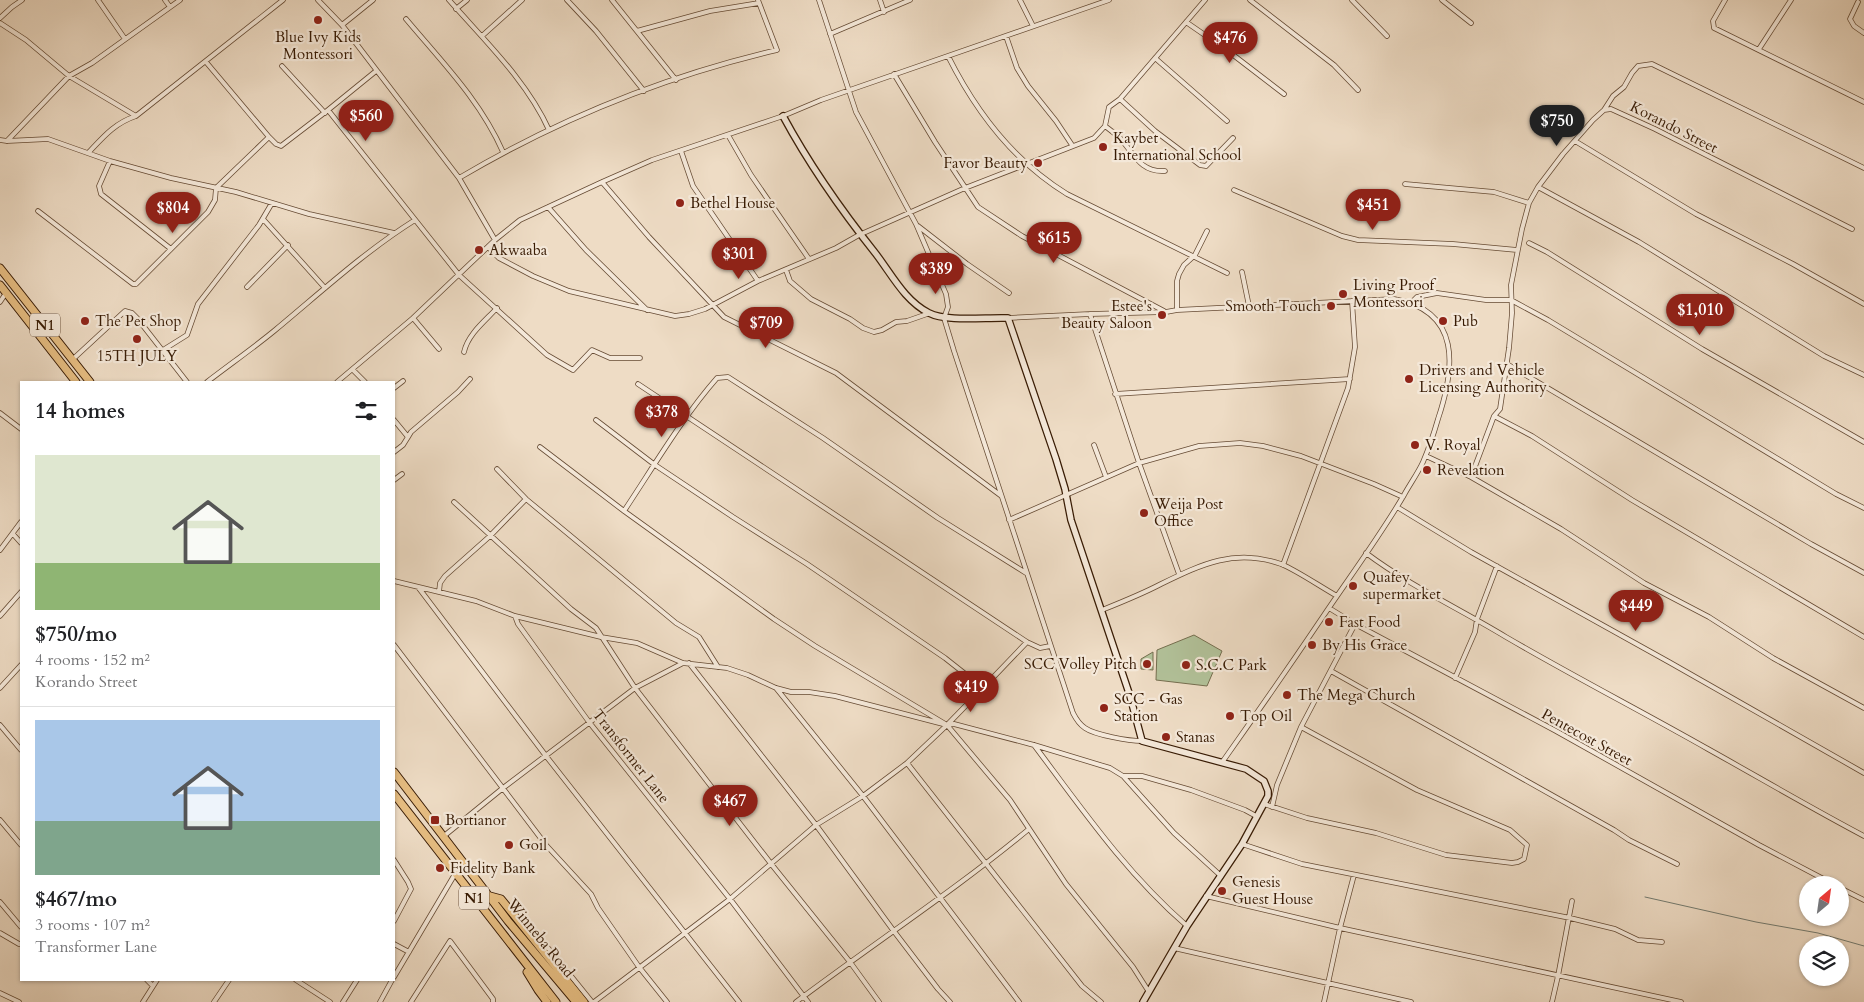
<!DOCTYPE html>
<meta charset="utf-8">
<style>
body{margin:0;font-family:Cardo,serif;background:#f2f2f2;color:#202124;height:100vh;display:flex;flex-direction:column;font-size:19px;white-space:nowrap}
*{box-sizing:border-box;margin:0}
p{font-size:16px;color:#757577}
.icon{flex:none;width:28px;height:28px;fill:none;stroke:currentColor;stroke-width:2;stroke-linecap:round;stroke-linejoin:round}
.map{position:relative;flex:1;overflow:hidden}
.drawer{position:absolute;left:20px;top:381px;width:375px;height:600px;display:flex;flex-direction:column;background:#fff;border-radius:0px;box-shadow:0 1px 4px #0004}
.drawer>*{flex:none}
.needle{width:32px;rotate:29deg}
.buttons{position:absolute;left:1799px;top:876px;display:grid;gap:10px}
.buttons a{display:grid;place-items:center;width:50px;height:50px;border-radius:50%;background:#fff;box-shadow:0 1px 4px #0004;font-size:25px}
.price{position:absolute;translate:-50% -42px;padding:0 11px;border-radius:18px;background:#8f2418;color:#fff;font-size:16px;line-height:32px;filter:drop-shadow(0 1px 2px #0008)}
.price::after{content:'';position:absolute;left:50%;top:30px;width:15px;height:11px;margin-left:-8px;background:inherit;clip-path:polygon(0 0,100% 0,50% 100%)}
.price.current{background:#222;color:#fff}
ul{padding:0;list-style:none}
li{display:grid;align-content:center;gap:10px;height:265px;padding:0 15px}
li+li{border-top:1px solid #e0e0e0}
li span{display:grid;place-items:center;height:155px;border-radius:0px;color:#555}
li>.icon{margin-inline-start:auto}
span .icon{width:90px;height:90px;fill:#fffc;stroke-width:1}
li b{font-size:21px}
h2{display:flex;justify-content:space-between;align-items:center;height:60px;padding:0 15px;font-size:21px}
.map>svg:first-child{display:block}
</style>
<div class="map">
<svg width="1864" height="1002" viewBox="0 0 1864 1002">
<rect width="100%" height="100%" fill="#eedcc5"/>
<filter id="stains"><feTurbulence type="fractalNoise" baseFrequency=".004" numOctaves="4"/><feColorMatrix values="0 0 0 0 .2 0 0 0 0 .09 0 0 0 0 .02 0 0 0 .5 -.17"/></filter>
<radialGradient id="worn" r=".72"><stop offset=".6" stop-color="#630" stop-opacity="0"/><stop offset="1" stop-color="#630" stop-opacity=".3"/></radialGradient>
<!-- green -->
<path fill="#b2c29a" stroke="#756e4f" d="M1194,635L1222,651L1207,686L1156,680L1157,650Z
M1153,652V670L1141,669V659Z"/>
<g fill="none" stroke-linecap="round" stroke-linejoin="round">
<!-- stream -->
<path stroke="#737b70" stroke-width="1" d="M1645,897L1756,922L1818,933L1864,946"/>
<defs>
<path id="street" d="M98,0L125,39
M165,0L170,7
M318,0L342,25L459,178L495,240
M449,0C484,40 527,81 549,130
M567,0L596,31L644,91
M612,0L676,80
M819,0L856,112L916,224L946,294L948,307L944,318L954,351L1073,713C1076,719 1079,724 1085,728C1095,735 1129,741 1142,741
M880,0L884,12
M1020,0L1033,26
M1250,0L1334,65L1358,90
M1352,0L1387,36
M1442,0L1471,23
M1725,0L1713,21L1714,28L1864,102
M1858,2L1850,19L1854,26L1864,33
M456,9L467,0
M0,18L12,7L22,0
M406,19C442,62 480,100 503,152
M1186,22L1228,51L1284,94
M0,23L26,40L69,76L136,116
M342,25L373,0
M637,31L710,11L759,3
M830,34L910,0
M482,36L522,0
M1006,36L1017,68L1028,86L1056,121L1072,145
M1759,49L1791,0
M948,56C976,112 1013,161 1067,194L1227,273
M1155,58L1227,121
M206,62L269,137L276,144L281,146L328,110
M282,66L325,113
M376,71L328,110L459,275L547,355L573,370L592,350L610,358H640
M894,74L935,142L978,207L1022,236L1164,311
M1120,99L1155,131L1200,165L1206,166L1233,138
M1604,110L1613,96L1624,87L1632,73L1638,66L1652,64L1864,168
M1105,126C1109,129 1114,133 1118,136C1133,151 1139,173 1165,171
M728,135L751,175L809,259
M0,140L7,141L48,139L110,161L171,178L236,192L309,214L394,233
M7,141L69,76L92,63L180,0
M1575,141L1696,214L1793,264L1864,304
M681,151L693,186L758,281
M89,152C104,136 115,123 136,116L283,0
M110,161L99,186L101,194L171,249
M459,178C557,120 666,76 777,50L758,0
M602,182L649,237L724,317L836,373L1000,495
M1405,184L1494,192L1529,203
M1538,187L1639,242L1824,356L1864,375
M1234,190L1342,236L1358,240L1453,244L1517,250
M548,207L586,250L647,310
M38,211L133,284H136L208,212L215,200L216,188L269,137
M263,219L325,288
M918,226L967,264L1009,293
M1529,243L1547,252L1702,349L1864,442
M488,247L499,258L533,276L569,291L675,316L689,314L705,309L758,281L836,248L859,235L965,188L1094,138L1105,126L1109,107L1120,99L1205,0
M786,270L790,281L811,299L850,319L863,328L874,332L882,330L896,322L907,321L930,313
M1242,272L1249,306
M247,287L288,245
M0,302L6,293
M1411,303L1417,297L1437,293L1486,300H1511L1548,320L1836,494L1864,508
M1177,310V281L1179,274L1184,265L1195,255L1207,231
M1090,314L1139,463L1179,574
M413,318L439,349
M1008,318L1090,314L1166,312L1177,310L1394,299C1462,311 1455,368 1438,419C1434,433 1429,448 1423,462C1418,473 1410,484 1404,495C1380,536 1351,575 1324,615C1291,664 1257,713 1223,761
M163,350L187,335L198,304L259,225L272,203
M464,352C468,334 485,321 497,308
M72,360L125,311L132,313L137,318L187,382
M1507,364L1811,544L1864,573
M353,370L365,382
M207,382C229,365 252,349 274,331C320,293 364,252 415,220
M337,382L413,318L495,240L520,220L602,182L652,160L783,116L821,100L1109,0
M638,384L1027,642L1040,648L1050,646
M394,388L403,381
M1115,394L1350,379
M0,413L21,429
M1494,416L1532,436L1632,500L1864,637
M394,420L408,437L411,432L458,392L470,379
M596,420L655,465L733,517L807,564L945,658L983,688L1027,642
M1094,445L1106,477
M540,447L624,511L774,619L815,646L947,725L1010,800L1066,884L1133,967L1149,992
M394,452L403,445L408,437
M1426,456L1471,477L1561,529L1644,583L1709,617L1773,658L1864,708
M497,469L526,499L676,623L699,637L718,667
M1471,477L1494,416L1500,409L1509,348L1512,313L1511,285L1522,229L1529,203L1538,187L1563,154L1593,120L1604,110L1611,109L1655,129L1852,229
M394,480L402,474
M454,502L571,609L596,628L635,688L772,865L850,962L879,1002
M1397,507L1471,552L1669,662L1864,773
M624,511C654,466 682,418 717,378L728,377L823,438L938,518L1026,573
M1009,520L1139,463L1199,446L1240,443L1263,446L1301,456L1374,484L1403,497
M13,534L21,543
M0,550L21,522
M1366,553C1410,586 1460,609 1506,637C1573,676 1641,711 1708,749C1760,778 1811,808 1864,836
M1283,565L1348,388L1355,347L1352,301
M394,581L476,601L515,616L601,637L637,643L683,663L727,668L748,675L776,688L791,692H809L835,696L947,725L954,724L1034,745L1110,768L1123,776H1142L1191,790L1245,810L1256,816
M418,587L546,756L739,1002
M439,592L440,583L445,576L490,536L526,499
M1329,608L1355,624L1556,731L1759,845L1835,885
M1102,610C1122,602 1142,594 1161,584C1202,564 1235,548 1281,564C1296,570 1321,587 1337,596
M0,616L21,592
M515,616L518,624L589,722L730,899L808,1002
M394,645L546,845L591,894L598,908L639,967L667,1002
M689,663L816,825L893,930L938,989L950,1002
M1331,671L1614,830L1629,840L1677,864
M1455,678L1475,632L1477,619L1497,566
M0,688L21,665
M776,688L863,796L1019,1002
M0,725L21,750
M1034,745C1082,809 1126,873 1187,926
M907,763L1082,986L1101,1002
M1123,776L1174,833L1221,876
M1264,804L1307,818L1376,833L1446,855L1512,863L1518,862L1524,859L1527,845L1510,830L1417,790L1301,727
M1272,807L1277,785L1301,727L1355,624
M0,820L21,845
M444,836L503,788L635,688L683,663
M1242,844L1302,864L1570,918L1615,929L1638,940L1662,942
M394,860L408,882L411,889L394,921
M1840,888L1864,900
M1206,896L1340,928L1681,1002
M0,902L21,927
M0,933L19,944H21
M539,942L548,948L554,955L592,1002
M394,944L409,952
M1174,948L1411,1002
M394,977L455,874
M147,980L153,986
M296,980L330,1002
M0,993L19,1002
M143,1002L157,980
M214,1002L229,980
M343,1002L357,980
M380,1002L392,980
M411,1002L450,941L493,999V1002
M594,1002L730,899L816,825L863,796L907,763L947,725L983,688
M796,1002C873,944 954,891 1029,829
M1324,1002L1340,928L1354,875
M1552,1002L1558,976L1572,901"/>
<path id="secondary" d="M783,116C810,166 841,210 876,254C892,275 905,301 929,313C946,322 987,317 1008,318L1056,459L1065,489L1071,520L1130,696L1142,741L1246,769L1264,781L1268,791V796L1242,844L1187,926L1143,1002"/>
<path id="highway" d="M0,268L90,382
M0,285L76,382
M394,772L508,921L576,1002
M394,794L556,1002
M490,896L501,899L584,1002
M527,972L538,990L547,1002"/>
</defs>
<!-- street casing -->
<use href="#street" stroke="#664b34" stroke-width="5.5"/>
<!-- secondary casing -->
<use href="#secondary" stroke="#381b04" stroke-width="8"/>
<!-- highway casing -->
<use href="#highway" stroke="#381b04" stroke-width="9"/>
<!-- street -->
<use href="#street" stroke="#f4e8d9" stroke-width="4"/>
<!-- secondary -->
<use href="#secondary" stroke="#f4e8d9" stroke-width="5.5"/>
<!-- highway -->
<use href="#highway" stroke="#e7be82" stroke-width="7"/>
</g>
<!-- markers -->
<g fill="#8f2418" stroke="#f4e8d9" stroke-width="2">
<circle cx="318" cy="20" r="5"/>
<circle cx="1103" cy="147" r="5"/>
<circle cx="1038" cy="163" r="5"/>
<circle cx="680" cy="203" r="5"/>
<circle cx="479" cy="250" r="5"/>
<circle cx="1343" cy="294" r="5"/>
<circle cx="1331" cy="306" r="5"/>
<circle cx="1162" cy="315" r="5"/>
<circle cx="85" cy="321" r="5"/>
<circle cx="1443" cy="321" r="5"/>
<circle cx="137" cy="339" r="5"/>
<circle cx="1409" cy="379" r="5"/>
<circle cx="1415" cy="445" r="5"/>
<circle cx="1427" cy="470" r="5"/>
<circle cx="1144" cy="513" r="5"/>
<circle cx="1353" cy="586" r="5"/>
<circle cx="1329" cy="622" r="5"/>
<circle cx="1312" cy="645" r="5"/>
<circle cx="1147" cy="664" r="5"/>
<circle cx="1186" cy="665" r="5"/>
<circle cx="1287" cy="695" r="5"/>
<circle cx="1104" cy="708" r="5"/>
<circle cx="1230" cy="716" r="5"/>
<circle cx="1166" cy="737" r="5"/>
<rect x="430" y="815" width="10" height="10" rx="2.5"/>
<circle cx="509" cy="845" r="5"/>
<circle cx="440" cy="868" r="5"/>
<circle cx="1222" cy="891" r="5"/>
</g>
<g text-anchor="middle" stroke-width="4.5" stroke-linejoin="round" paint-order="stroke">
<!-- shield labels -->
<g fill="#f4e8d9" stroke="#705844" stroke-width="1">
<rect x="30" y="313.5" width="30" height="23" rx="4"/>
<rect x="459" y="886.5" width="30" height="23" rx="4"/>
</g>
<g font-size="14" font-weight="bold" fill="#381b04">
<text x="45" y="330">N1</text>
<text x="474" y="903">N1</text>
</g>
<!-- poi labels -->
<g font-size="15" fill="#381b04" stroke="#f4e8d9" text-anchor="start">
<text x="318" y="42" text-anchor="middle">Blue Ivy Kids<tspan x="318" dy="17">Montessori</tspan></text>
<text x="1113" y="143">Kaybet<tspan x="1113" dy="17">International School</tspan></text>
<text x="1028" y="168" text-anchor="end">Favor Beauty</text>
<text x="690" y="208">Bethel House</text>
<text x="489" y="255">Akwaaba</text>
<text x="1353" y="290">Living Proof<tspan x="1353" dy="17">Montessori</tspan></text>
<text x="1152" y="311" text-anchor="end">Estee's<tspan x="1152" dy="17">Beauty Saloon</tspan></text>
<text x="1321" y="311" text-anchor="end">Smooth Touch</text>
<text x="95" y="326">The Pet Shop</text>
<text x="1453" y="326">Pub</text>
<text x="137" y="361" text-anchor="middle">15TH JULY</text>
<text x="1419" y="375">Drivers and Vehicle<tspan x="1419" dy="17">Licensing Authority</tspan></text>
<text x="1425" y="450">V. Royal</text>
<text x="1437" y="475">Revelation</text>
<text x="1154" y="509">Weija Post<tspan x="1154" dy="17">Office</tspan></text>
<text x="1363" y="582">Quafey<tspan x="1363" dy="17">supermarket</tspan></text>
<text x="1339" y="627">Fast Food</text>
<text x="1322" y="650">By His Grace</text>
<text x="1137" y="669" text-anchor="end">SCC Volley Pitch</text>
<text x="1196" y="670">S.C.C Park</text>
<text x="1297" y="700">The Mega Church</text>
<text x="1114" y="704">SCC - Gas<tspan x="1114" dy="17">Station</tspan></text>
<text x="1240" y="721">Top Oil</text>
<text x="1176" y="742">Stanas</text>
<text x="445" y="825">Bortianor</text>
<text x="519" y="850">Goil</text>
<text x="450" y="873">Fidelity Bank</text>
<text x="1232" y="887">Genesis<tspan x="1232" dy="17">Guest House</tspan></text>
</g>
<!-- street labels -->
<g font-size="15" fill="#381b04" stroke="#f4e8d9">
<text transform="translate(1674 127) rotate(27)" y="5">Korando Street</text>
<text transform="translate(1587 737) rotate(29)" y="5">Pentecost Street</text>
<text transform="translate(631 756) rotate(52)" y="5">Transformer Lane</text>
<text transform="translate(541 938) rotate(51)" y="5">Winneba Road</text>
</g>
</g>
<rect width="100%" height="100%" filter="url(#stains)"/>
<rect width="100%" height="100%" fill="url(#worn)"/>
</svg>
<div class="buttons">
<a><svg class="needle" viewBox="-14 -14 28 28"><path d="M0-13l5 13h-10z" fill="#e53935"/><path d="M0 13l5-13h-10z" fill="#757577"/></svg></a>
<a><svg class="icon" aria-label="layers" viewBox="0 0 24 24"><path d="M12 4l9 5-9 5-9-5zM3 14l9 5 9-5"/></svg></a>
</div>
<b class="price" style="left:1230px;top:64px">$476</b>
<b class="price" style="left:366px;top:142px">$560</b>
<b class="price current" style="left:1557px;top:147px">$750</b>
<b class="price" style="left:1373px;top:231px">$451</b>
<b class="price" style="left:173px;top:234px">$804</b>
<b class="price" style="left:1054px;top:264px">$615</b>
<b class="price" style="left:739px;top:280px">$301</b>
<b class="price" style="left:936px;top:295px">$389</b>
<b class="price" style="left:1700px;top:336px">$1,010</b>
<b class="price" style="left:766px;top:349px">$709</b>
<b class="price" style="left:662px;top:438px">$378</b>
<b class="price" style="left:1636px;top:632px">$449</b>
<b class="price" style="left:971px;top:713px">$419</b>
<b class="price" style="left:730px;top:827px">$467</b>
<section class="drawer">
<h2>14 homes<svg class="icon" aria-label="filters" viewBox="0 0 24 24"><path d="M4 7h16M4 17h16"/><circle cx="9" cy="7" r="2"/><circle cx="15" cy="17" r="2"/></svg></h2>
<ul>
<li><span style="background:linear-gradient(#dfe7d0 70%,#8fb573 0)"><svg class="icon" aria-label="home" viewBox="0 0 24 24"><path d="M3 11l9-7 9 7M6 9v11h12V9"/></svg></span><div><b>$750/mo</b><p>4 rooms · 152 m²</p><p>Korando Street</p></div></li>
<li><span style="background:linear-gradient(#a9c7e8 65%,#7fa58c 0)"><svg class="icon" aria-label="home" viewBox="0 0 24 24"><path d="M3 11l9-7 9 7M6 9v11h12V9"/></svg></span><div><b>$467/mo</b><p>3 rooms · 107 m²</p><p>Transformer Lane</p></div></li>
</ul>
</section>
</div>
